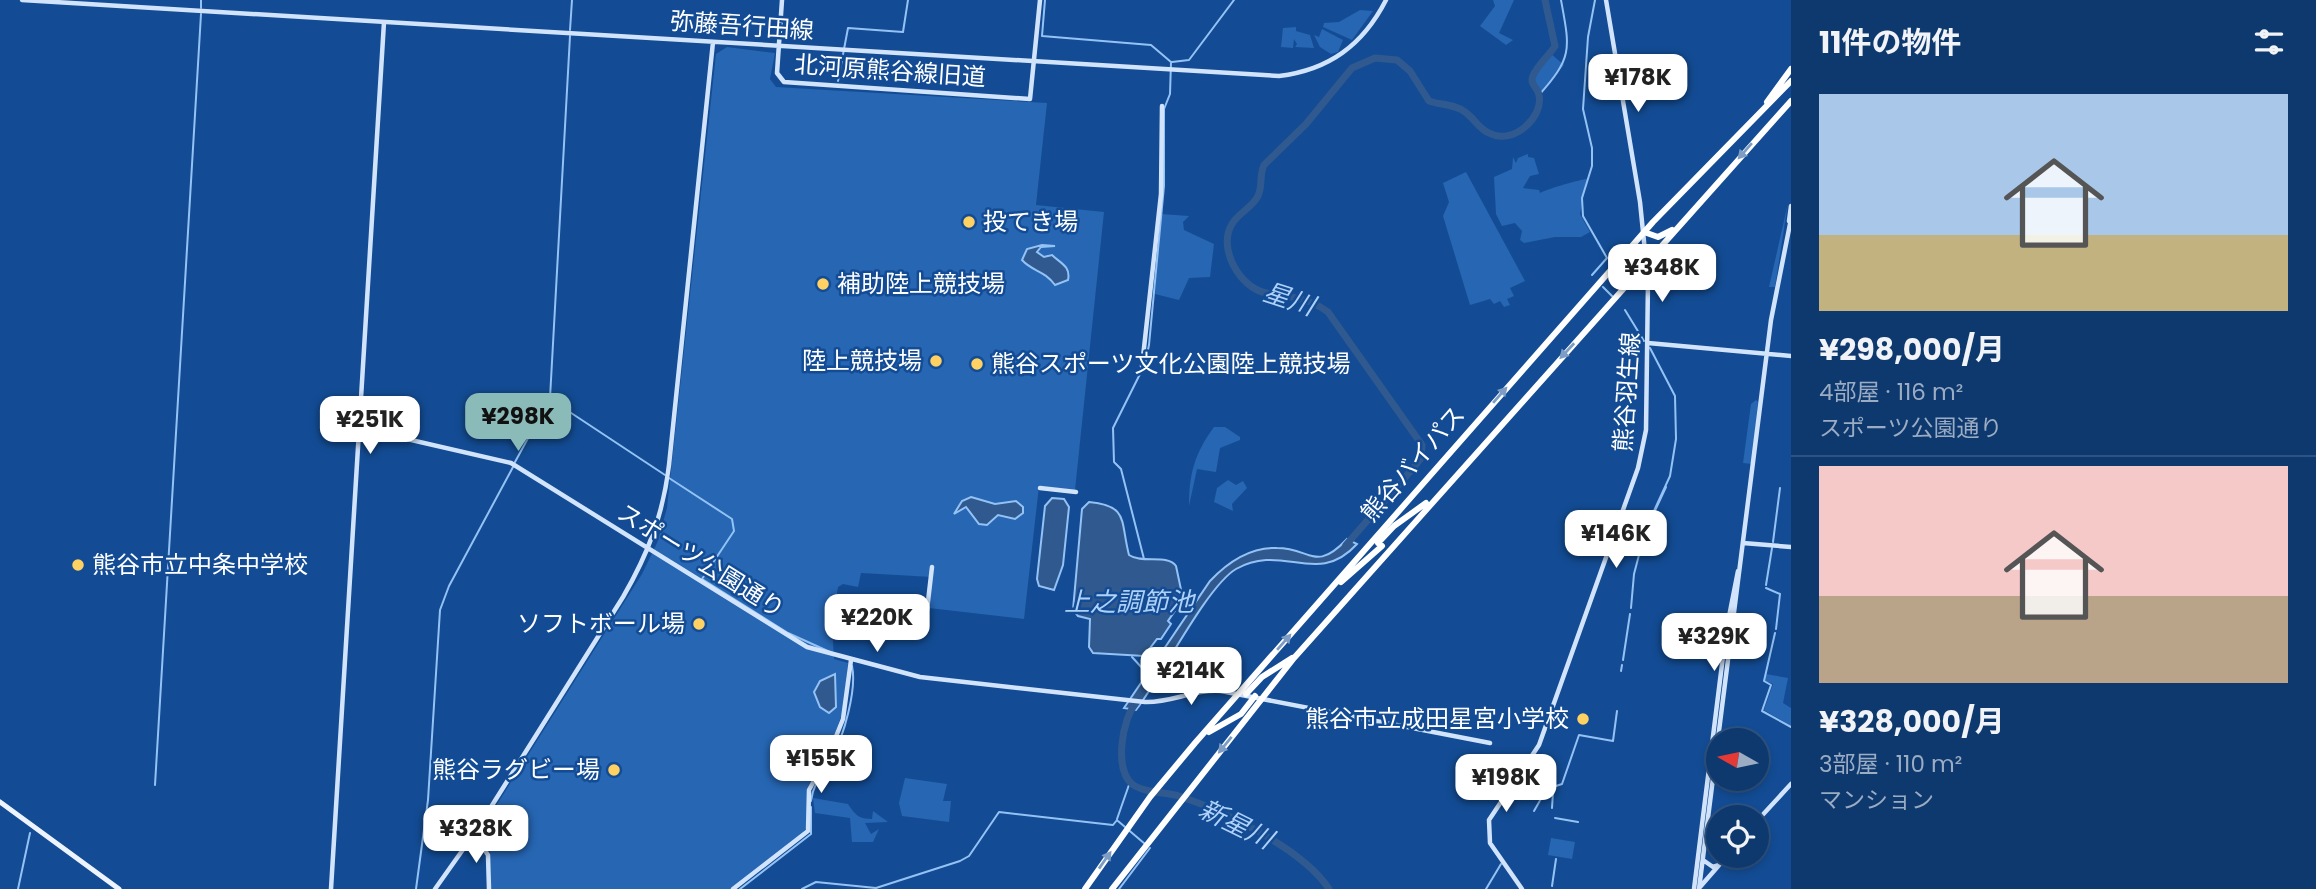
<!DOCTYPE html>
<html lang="ja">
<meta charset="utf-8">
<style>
body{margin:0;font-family:Poppins,"Noto Sans JP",sans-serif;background:#174074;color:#f1f3f6;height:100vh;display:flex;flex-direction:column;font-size:26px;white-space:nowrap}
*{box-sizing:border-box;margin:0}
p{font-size:23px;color:#9bacc3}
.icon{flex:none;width:38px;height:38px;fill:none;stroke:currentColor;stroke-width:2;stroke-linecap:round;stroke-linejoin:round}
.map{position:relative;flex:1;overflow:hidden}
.panel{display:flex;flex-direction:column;background:#0e396f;width:525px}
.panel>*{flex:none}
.needle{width:46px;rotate:279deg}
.controls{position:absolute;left:1706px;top:728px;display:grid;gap:14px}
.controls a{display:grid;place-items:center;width:63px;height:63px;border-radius:50%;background:#0e396f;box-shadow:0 4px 10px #0003,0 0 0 2px #2e5382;font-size:35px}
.price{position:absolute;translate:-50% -60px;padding:0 16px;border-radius:14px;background:#fff;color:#222;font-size:23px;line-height:46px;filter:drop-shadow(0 2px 4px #0008)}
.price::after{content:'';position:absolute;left:50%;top:42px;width:21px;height:16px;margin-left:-10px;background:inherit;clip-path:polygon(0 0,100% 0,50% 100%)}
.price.current{background:#8bbbb9;color:#111}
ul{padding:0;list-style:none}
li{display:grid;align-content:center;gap:14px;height:371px;padding:0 28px}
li+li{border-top:2px solid #2e5382}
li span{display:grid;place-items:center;height:217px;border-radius:0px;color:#555}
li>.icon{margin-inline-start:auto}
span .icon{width:126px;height:126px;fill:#fffc;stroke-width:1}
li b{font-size:30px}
h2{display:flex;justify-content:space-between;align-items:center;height:84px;padding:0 28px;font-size:30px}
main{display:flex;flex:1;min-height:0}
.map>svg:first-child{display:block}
</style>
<main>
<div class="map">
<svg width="1791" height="889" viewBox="0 0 1791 889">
<rect width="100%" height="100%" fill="#134c94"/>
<!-- green -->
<path fill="#2666b3" d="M1493,0H1514L1499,33L1513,40L1506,45L1480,26L1495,6Z
M1360,10L1373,11L1352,40L1323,27L1324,23L1339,22Z
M1296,27V31L1310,35L1314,48L1295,47L1297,44L1294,39L1293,48L1281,47L1283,28Z
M1322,29L1343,40L1338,52L1331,54L1320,47L1314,35L1319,37Z
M727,47L775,53L770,79L776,87L1047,103L1036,205L1104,212L1075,490L1039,486L1024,619L929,608L932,577L861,573L858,587L843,584L838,587L832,625L834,659L848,663L843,711L827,756L807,790V826L803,834L730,889H491L490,851L482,836L484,825L642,574L657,543L667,508L716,54Z
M1550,53L1564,65L1539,95C1529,76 1537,69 1550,53Z
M1528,154V157L1534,158L1539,174L1530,176L1523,188L1539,190L1540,193C1547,189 1581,179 1587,179L1580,214L1590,232L1581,237H1555L1524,243L1520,240L1522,231L1515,223L1502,226L1496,214L1494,177L1512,169L1513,157L1516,163L1518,158Z
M1466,172L1525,281L1510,288L1514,296L1507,299L1510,305L1504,307L1500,301L1494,304L1490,299L1470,305L1443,216L1449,202L1443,183Z
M1788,203L1775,287H1769Z
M1161,214L1189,216L1183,222L1184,230L1214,244L1210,277L1189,278L1179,300L1155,294Z
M1756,400L1758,402L1752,464L1743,463L1751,404Z
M1214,427H1225L1240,437V440L1220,448L1216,472L1197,469L1189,506C1189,473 1195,453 1214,427Z
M1228,480L1236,485L1243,481L1247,488L1232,504L1233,511L1214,502L1217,488Z
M1766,674L1788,678L1783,703L1791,708V726L1764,710L1773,684L1765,681Z
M905,778L947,784L943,801H951L949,822L902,816L899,803Z
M813,798L848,804C855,815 859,819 872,819L873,811L888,822L865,823L871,834L879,829L873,842H852L850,818L815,813Z
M1551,838L1575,842L1572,859L1548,855Z"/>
<!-- water -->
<path fill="#305a8f" stroke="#94c2f5" stroke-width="2" d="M1042,245L1055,246L1041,247L1037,252L1044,257L1052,255C1060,263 1071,266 1068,280L1055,285C1044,270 1033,272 1022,260L1027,249Z
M971,497L995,504L1016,501L1023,507V513L1015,519L998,515L987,525L979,524L966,507L954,514L962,501Z
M1052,498L1064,499L1069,507L1063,565L1054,590L1039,586L1037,579L1045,506Z
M1089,502C1129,506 1120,520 1129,555C1142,564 1168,554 1176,566L1183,599L1168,621L1171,624L1161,639H1157L1144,656L1093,653L1089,647L1090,619L1078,616L1073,610L1082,509Z
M1347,539L1357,544C1317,588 1283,542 1236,569C1206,587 1161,678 1136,710L1124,708L1210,581C1228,562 1250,547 1277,548C1311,548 1315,573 1347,539Z
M835,674L836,707L829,713L820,707L814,692L820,681Z"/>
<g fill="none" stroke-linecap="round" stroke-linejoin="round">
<!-- stream -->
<path stroke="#94c2f5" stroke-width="2" d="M1045,0L1042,36L1151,45L1171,62L1170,94L1164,109V186L1149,345L1145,364L1113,428L1114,462L1121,469L1144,559
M201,8V0
M570,30L572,0
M1172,62L1189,60L1234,0
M838,81L848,28L903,32L908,0
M1539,95C1573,57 1570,49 1561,0
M1592,275L1607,258L1583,216L1582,198L1592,166V148L1583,109L1588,37L1595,0
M1603,287L1612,296
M1625,310L1644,341
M550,399L665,475
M515,462L550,398L570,36
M669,478L732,519L734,531L702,579L788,633L830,652
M1646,530L1666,487
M1773,542L1780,488
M1613,555L1653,513L1670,476L1676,439L1675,396L1650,348
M1766,585L1772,548
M1766,588L1780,594L1776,629
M1631,608L1634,574L1644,536
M1775,633L1764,681L1771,685L1762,711L1791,727
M1132,657L1143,669L1152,672
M1623,660L1630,614
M1621,671L1622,665
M1535,759C1533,774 1539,784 1553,787L1562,784L1579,735L1613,741L1617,711
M155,785L201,14
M811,801C813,784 823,772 832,757C844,736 857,689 852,666
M1552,808L1553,792
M1534,811L1546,790
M1555,818L1578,822
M1117,819L1130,782
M1118,821L1145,844
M1552,886L1556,859
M18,889L30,833
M416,889L428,800L440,610L449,586L513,467
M740,889L811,834V807
M802,889L816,882L876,888L960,861L969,856L999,812L1113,825L1117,820
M1119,889L1150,848
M1486,889L1501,864"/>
<!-- river -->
<path stroke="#305a8f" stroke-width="7" d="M1346,545L1414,467L1421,458L1422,445L1328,312C1306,296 1291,298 1266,293C1240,288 1217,248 1232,224C1238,213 1252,208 1258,196C1263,185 1259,175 1264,165L1306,124L1352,68L1375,58L1397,60L1410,71L1429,101C1440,105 1455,104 1465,112C1474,118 1479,129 1489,133C1513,146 1544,117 1539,95C1538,88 1529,84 1533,76C1537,65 1549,56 1555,46L1545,0
M1136,703C1122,719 1114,769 1132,784C1144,793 1165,792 1179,796C1224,811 1303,849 1329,889"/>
<!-- secondary -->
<path stroke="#d1e4fc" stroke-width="4.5" d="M22,0L1279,76C1329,70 1363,45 1386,0
M782,0L777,73L784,82L1030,99L1040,0
M1789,221L1791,206
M1648,343L1791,356
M1142,366L1161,194L1162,106
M359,428L511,463L807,647L920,677L1145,702C1171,703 1194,689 1221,691L1490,743
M1040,488L1076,492
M1743,543L1791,547
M927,610L932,567
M1757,821L1791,784
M474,834L488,855L489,889
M1703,860L1713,867L1719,865
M1700,887L1727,856
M331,889L384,22
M435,889L474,834L623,597C648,554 663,515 669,465L713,42
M733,889L808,831L809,790L829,754L843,719L851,660
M1522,889L1490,843L1489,820L1539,745L1638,468L1646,430L1648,281L1640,202L1606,0
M1694,889L1726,632L1738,571
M1699,889L1771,320L1791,219"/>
<!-- primary -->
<path stroke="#edf4ff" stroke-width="5" d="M0,802L119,889"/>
<!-- highway -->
<path stroke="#fff" stroke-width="6" d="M1767,102L1791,69
M1644,232L1658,237L1672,230
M1620,266L1629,259H1642L1647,264
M1378,543L1394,526L1426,503
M1341,582L1382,546
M1246,694L1262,677L1292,658
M1209,732L1241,714L1255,696
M1085,889L1150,797L1195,743L1653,222L1791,81
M1112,889L1294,658L1791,101"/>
</g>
<!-- one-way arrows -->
<defs><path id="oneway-solid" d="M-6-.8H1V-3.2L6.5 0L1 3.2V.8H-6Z" transform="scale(1.75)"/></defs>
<g fill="#7d9dc4">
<use href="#oneway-solid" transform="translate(1745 151) rotate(131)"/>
<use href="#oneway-solid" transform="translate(1567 351) rotate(133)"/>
<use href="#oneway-solid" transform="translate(1500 395) rotate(-49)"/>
<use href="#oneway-solid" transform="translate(1284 642) rotate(-49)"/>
<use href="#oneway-solid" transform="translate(1225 745) rotate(129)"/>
<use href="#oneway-solid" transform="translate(1105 860) rotate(-55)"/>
</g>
<!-- markers -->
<g fill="#ffd163" stroke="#134c94" stroke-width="2.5">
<circle cx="969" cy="222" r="7"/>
<circle cx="823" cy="284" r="7"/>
<circle cx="936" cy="361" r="7"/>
<circle cx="977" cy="364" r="7"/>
<circle cx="78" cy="565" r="7"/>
<circle cx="699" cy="624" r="7"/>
<circle cx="1583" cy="719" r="7"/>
<circle cx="614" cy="770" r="7"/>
</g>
<g text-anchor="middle" stroke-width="5" stroke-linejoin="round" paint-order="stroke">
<!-- street labels -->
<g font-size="24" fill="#fff" stroke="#134c94">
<text transform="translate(742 26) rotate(4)" y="8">弥藤吾行田線</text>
<text transform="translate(890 71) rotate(4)" y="8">北河原熊谷線旧道</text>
<text transform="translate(1627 392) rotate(-86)" y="8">熊谷羽生線</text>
<text transform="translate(1413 464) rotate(-49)" y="8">熊谷バイパス</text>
<text transform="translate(701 561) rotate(32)" y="8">スポーツ公園通り</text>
</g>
<!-- poi labels -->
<g font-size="24" fill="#fff" stroke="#134c94" text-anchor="start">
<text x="983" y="230">投てき場</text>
<text x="837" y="292">補助陸上競技場</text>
<text x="922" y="369" text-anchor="end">陸上競技場</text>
<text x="991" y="372">熊谷スポーツ文化公園陸上競技場</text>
<text x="92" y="573">熊谷市立中条中学校</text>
<text x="685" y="632" text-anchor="end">ソフトボール場</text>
<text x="1569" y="727" text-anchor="end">熊谷市立成田星宮小学校</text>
<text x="600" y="778" text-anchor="end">熊谷ラグビー場</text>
</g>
<!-- water labels -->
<g font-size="26" font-style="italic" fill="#aed1f9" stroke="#134c94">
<text transform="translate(1289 299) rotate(18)" y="9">星川</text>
<text x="1129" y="611">上之調節池</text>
<text transform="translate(1236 824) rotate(26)" y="9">新星川</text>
</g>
</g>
</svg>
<div class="controls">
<a><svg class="needle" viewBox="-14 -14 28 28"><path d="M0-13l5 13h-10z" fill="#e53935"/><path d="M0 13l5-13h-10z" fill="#9bacc3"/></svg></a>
<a><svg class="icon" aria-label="locate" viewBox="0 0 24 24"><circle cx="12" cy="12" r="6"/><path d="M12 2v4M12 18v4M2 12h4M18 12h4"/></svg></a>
</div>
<b class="price" style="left:1638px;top:114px">¥178K</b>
<b class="price" style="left:1662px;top:304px">¥348K</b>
<b class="price current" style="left:518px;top:453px">¥298K</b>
<b class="price" style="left:370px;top:456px">¥251K</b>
<b class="price" style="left:1616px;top:570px">¥146K</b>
<b class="price" style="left:877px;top:654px">¥220K</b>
<b class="price" style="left:1714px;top:673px">¥329K</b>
<b class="price" style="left:1191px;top:707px">¥214K</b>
<b class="price" style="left:821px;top:795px">¥155K</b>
<b class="price" style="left:1506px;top:814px">¥198K</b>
<b class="price" style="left:476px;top:865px">¥328K</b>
</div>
<section class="panel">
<h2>11件の物件<svg class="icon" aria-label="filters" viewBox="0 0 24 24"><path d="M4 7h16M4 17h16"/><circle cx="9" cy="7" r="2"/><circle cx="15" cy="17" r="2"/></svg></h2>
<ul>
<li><span style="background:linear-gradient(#a9c7e8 65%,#c2b280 0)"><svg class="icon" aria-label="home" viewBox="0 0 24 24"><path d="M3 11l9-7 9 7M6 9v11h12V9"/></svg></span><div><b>¥298,000/月</b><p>4部屋 · 116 m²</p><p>スポーツ公園通り</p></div></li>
<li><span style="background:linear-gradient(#f6c9c9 60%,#b9a48a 0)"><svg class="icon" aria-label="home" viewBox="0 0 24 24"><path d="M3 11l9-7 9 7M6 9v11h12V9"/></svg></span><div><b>¥328,000/月</b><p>3部屋 · 110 m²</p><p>マンション</p></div></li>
</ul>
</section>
</main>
